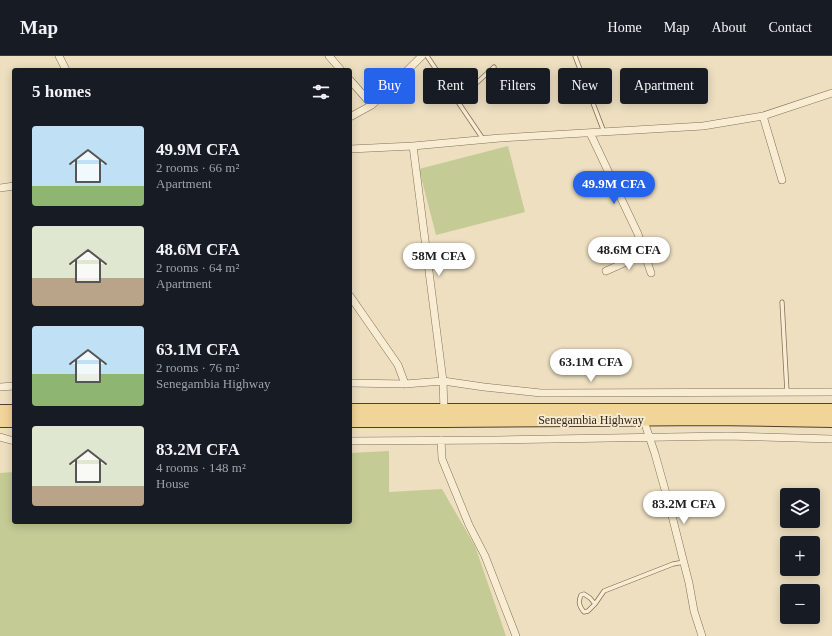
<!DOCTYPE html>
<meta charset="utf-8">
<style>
body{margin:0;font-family:Georgia,serif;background:#20242c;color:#f1f3f6;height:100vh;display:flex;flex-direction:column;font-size:15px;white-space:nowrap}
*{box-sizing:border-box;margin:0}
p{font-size:13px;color:#9ea1a6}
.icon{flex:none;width:22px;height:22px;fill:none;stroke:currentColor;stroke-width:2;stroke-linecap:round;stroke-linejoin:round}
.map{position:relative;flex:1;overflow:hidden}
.panel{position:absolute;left:12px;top:12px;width:340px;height:456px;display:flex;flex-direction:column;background:#171b24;border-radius:4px;box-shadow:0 2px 10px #0003}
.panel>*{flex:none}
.top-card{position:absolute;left:364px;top:12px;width:380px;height:36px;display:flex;gap:8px}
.controls{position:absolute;left:780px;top:432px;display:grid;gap:8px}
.controls a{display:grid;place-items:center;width:40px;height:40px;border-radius:4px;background:#171b24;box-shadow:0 2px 10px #0003;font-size:20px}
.price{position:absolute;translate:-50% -34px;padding:0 9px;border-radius:14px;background:#fff;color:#222;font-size:13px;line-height:26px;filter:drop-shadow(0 1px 2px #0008)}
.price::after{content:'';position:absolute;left:50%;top:24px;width:12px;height:9px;margin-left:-6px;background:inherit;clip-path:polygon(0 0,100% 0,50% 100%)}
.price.on{background:#2563eb;color:#fff}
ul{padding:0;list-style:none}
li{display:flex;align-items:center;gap:12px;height:100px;padding:0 20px}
li span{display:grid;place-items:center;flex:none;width:112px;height:80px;border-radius:4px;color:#555}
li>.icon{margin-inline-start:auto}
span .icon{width:48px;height:48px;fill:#fffc;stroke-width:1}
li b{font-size:17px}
h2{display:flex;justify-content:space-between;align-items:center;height:48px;padding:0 20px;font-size:17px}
.tag{padding:0 14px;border-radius:4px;background:#171b24;box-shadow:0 2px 10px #0003;font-size:14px;line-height:36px}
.tag.on{background:#2563eb;color:#fff}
header{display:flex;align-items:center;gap:24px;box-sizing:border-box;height:56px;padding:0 20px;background:#171b24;border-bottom:1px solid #363941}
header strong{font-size:19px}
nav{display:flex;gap:22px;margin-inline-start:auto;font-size:14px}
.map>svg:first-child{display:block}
</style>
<header>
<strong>Map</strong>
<nav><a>Home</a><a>Map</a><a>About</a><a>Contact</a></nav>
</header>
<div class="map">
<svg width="832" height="580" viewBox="0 0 832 580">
<rect width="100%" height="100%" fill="#eddfc0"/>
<!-- green -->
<path fill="#c5cb94" d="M508,90L525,156L436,179L419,113Z
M389,395V436L442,433L475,490L506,580H0V417L14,416V466H350V397Z"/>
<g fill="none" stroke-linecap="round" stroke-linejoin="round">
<defs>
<path id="service" d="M427,0L483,83
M575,0L604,76
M458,44L494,11
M782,246L787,336
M595,548L590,542L584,538L581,539C578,546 579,550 584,556L588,555L595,548L604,535L673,508L684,506"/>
<path id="minor" d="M59,0L66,14
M329,0L341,14
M350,24L372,49
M763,60L782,124
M350,61L372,49L422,0
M590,77L638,178L651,217
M413,90L443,325L444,355
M350,93L413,90L500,82L703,70L763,60L832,37
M0,132L14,130
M606,215L644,198
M350,240L398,309L405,328
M350,327L405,328L443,325L484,331L541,337L832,336
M0,331L14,330
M644,365L655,398L669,448L689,527L694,555L702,580
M0,381L14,385
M441,384L442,403L469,469L485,500L516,580
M350,385L498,384L727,380L832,383"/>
<path id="primary" d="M350,354H832
M0,355H14
M0,365H14
M350,365H444L714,363L832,365"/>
</defs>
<!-- service casing -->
<use href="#service" stroke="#857058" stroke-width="5"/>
<!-- minor casing -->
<use href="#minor" stroke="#857058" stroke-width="8"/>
<!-- primary casing -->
<use href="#primary" stroke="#533e2d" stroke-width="14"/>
<!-- service -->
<use href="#service" stroke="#f8edd3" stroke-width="3.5"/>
<!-- minor -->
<use href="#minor" stroke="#f8edd3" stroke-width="7"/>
<!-- primary -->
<use href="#primary" stroke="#f1d497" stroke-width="12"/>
</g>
<g text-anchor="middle" stroke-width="4" stroke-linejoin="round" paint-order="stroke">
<!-- street labels -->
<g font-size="12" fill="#35281c" stroke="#f5e9cf">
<text x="591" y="368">Senegambia Highway</text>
</g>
</g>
</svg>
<div class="controls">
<a><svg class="icon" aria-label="layers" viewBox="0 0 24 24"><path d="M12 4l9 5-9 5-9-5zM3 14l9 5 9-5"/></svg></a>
<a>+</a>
<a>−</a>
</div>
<b class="price on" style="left:614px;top:149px">49.9M CFA</b>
<b class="price" style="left:629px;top:215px">48.6M CFA</b>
<b class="price" style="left:439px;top:221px">58M CFA</b>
<b class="price" style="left:591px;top:327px">63.1M CFA</b>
<b class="price" style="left:684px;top:469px">83.2M CFA</b>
<div class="top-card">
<a class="tag on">Buy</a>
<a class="tag">Rent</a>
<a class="tag">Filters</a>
<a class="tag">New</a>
<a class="tag">Apartment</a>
</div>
<section class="panel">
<h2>5 homes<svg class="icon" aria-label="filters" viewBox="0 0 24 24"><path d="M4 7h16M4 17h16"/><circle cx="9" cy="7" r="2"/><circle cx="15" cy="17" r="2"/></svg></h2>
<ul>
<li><span style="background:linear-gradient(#bfe0f5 75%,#8fb573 0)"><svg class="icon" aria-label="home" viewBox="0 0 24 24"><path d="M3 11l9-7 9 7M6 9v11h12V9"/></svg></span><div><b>49.9M CFA</b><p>2 rooms · 66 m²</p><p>Apartment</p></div></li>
<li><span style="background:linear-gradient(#dfe7d0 65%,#b9a48a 0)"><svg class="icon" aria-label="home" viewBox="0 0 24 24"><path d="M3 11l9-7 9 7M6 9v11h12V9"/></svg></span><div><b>48.6M CFA</b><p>2 rooms · 64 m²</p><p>Apartment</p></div></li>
<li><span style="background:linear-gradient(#bfe0f5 60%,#8fb573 0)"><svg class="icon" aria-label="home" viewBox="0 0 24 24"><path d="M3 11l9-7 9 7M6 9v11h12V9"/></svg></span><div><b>63.1M CFA</b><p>2 rooms · 76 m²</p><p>Senegambia Highway</p></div></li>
<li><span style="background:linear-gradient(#dfe7d0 75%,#b9a48a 0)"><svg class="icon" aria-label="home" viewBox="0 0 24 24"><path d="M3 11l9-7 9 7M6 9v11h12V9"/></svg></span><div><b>83.2M CFA</b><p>4 rooms · 148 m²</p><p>House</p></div></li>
</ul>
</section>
</div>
